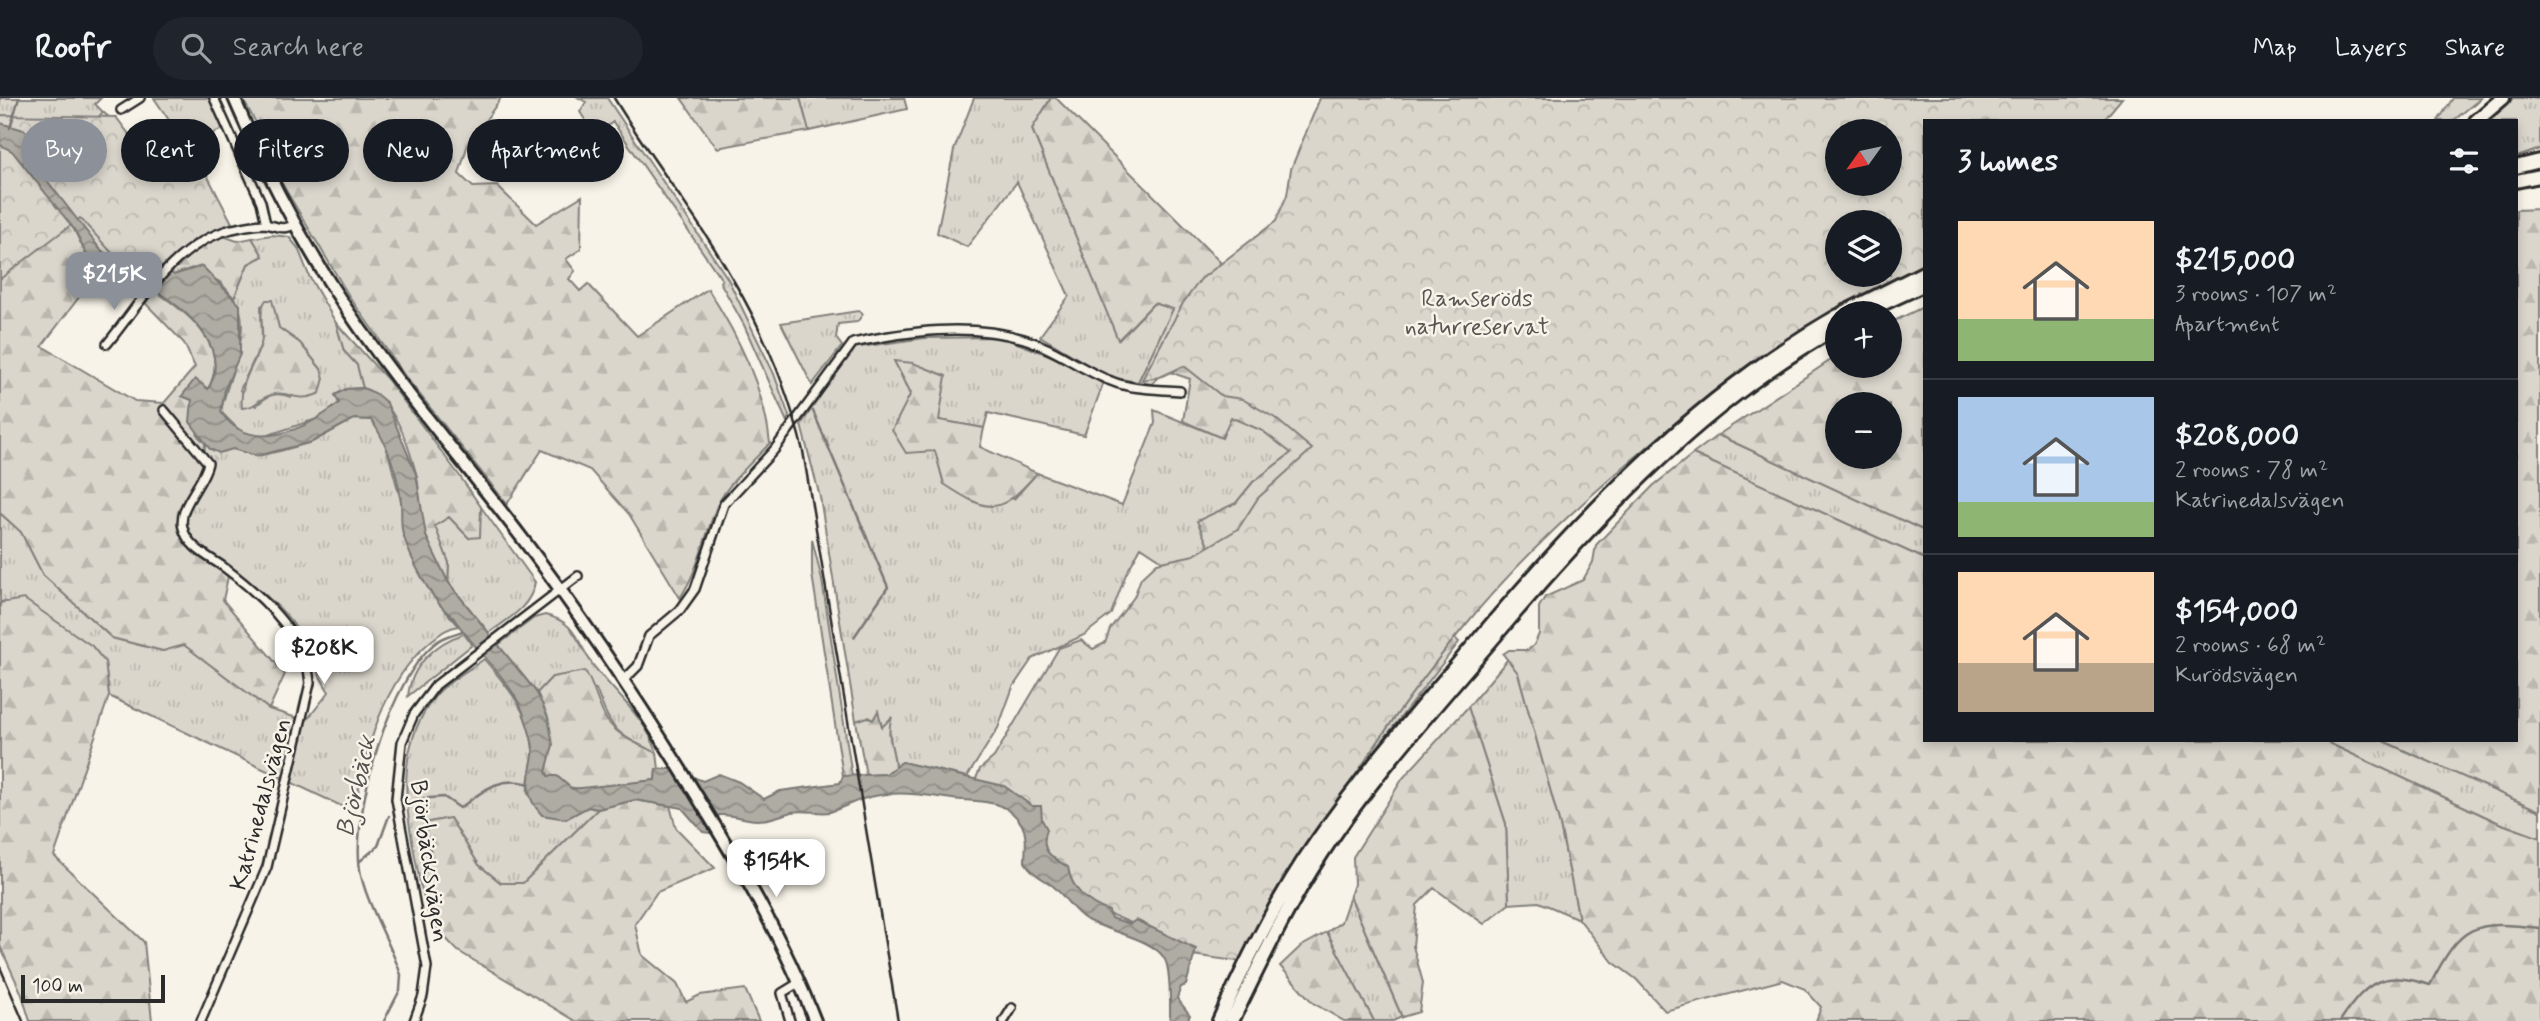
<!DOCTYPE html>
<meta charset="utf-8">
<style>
body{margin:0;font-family:Mynerve,sans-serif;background:#20242c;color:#f1f3f6;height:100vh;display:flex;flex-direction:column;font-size:26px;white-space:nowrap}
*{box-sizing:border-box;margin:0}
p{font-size:23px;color:#9ea1a6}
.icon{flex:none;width:38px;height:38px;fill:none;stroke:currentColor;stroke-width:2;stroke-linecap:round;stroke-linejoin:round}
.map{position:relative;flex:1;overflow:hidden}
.panel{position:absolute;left:1923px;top:21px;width:595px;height:623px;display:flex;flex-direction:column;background:#171b24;border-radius:0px;box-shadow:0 4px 10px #0003}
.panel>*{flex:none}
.banner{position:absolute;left:21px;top:21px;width:665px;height:63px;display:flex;gap:14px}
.needle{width:46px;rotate:237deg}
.tools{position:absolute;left:1825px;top:21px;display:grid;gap:14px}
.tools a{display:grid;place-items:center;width:77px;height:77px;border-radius:50%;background:#171b24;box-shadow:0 4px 10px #0003;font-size:35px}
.scale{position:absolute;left:21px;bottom:18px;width:144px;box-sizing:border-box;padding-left:7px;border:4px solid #2b2b2b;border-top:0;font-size:19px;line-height:24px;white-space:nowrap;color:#2b2b2b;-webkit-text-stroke:5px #f7f3e8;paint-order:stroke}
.price{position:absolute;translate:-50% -60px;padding:0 16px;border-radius:14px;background:#fff;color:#222;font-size:23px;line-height:46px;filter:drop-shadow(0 2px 4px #0008)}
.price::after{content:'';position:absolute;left:50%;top:42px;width:21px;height:16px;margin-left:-10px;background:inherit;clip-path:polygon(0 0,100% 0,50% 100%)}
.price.current{background:#8c9099;color:#fff}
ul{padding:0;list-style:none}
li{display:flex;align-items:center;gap:21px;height:175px;padding:0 35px}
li+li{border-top:2px solid #363941}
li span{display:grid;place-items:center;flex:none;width:196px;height:140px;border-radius:0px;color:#555}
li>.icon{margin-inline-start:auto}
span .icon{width:84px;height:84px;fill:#fffc;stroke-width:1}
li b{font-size:30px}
h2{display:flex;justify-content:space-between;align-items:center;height:84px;padding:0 35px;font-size:30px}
.chip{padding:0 24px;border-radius:32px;background:#171b24;box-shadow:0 4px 10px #0003;font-size:24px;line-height:63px}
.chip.current{background:#8c9099;color:#fff}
header{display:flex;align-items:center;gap:42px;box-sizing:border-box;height:98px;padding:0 35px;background:#171b24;border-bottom:2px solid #363941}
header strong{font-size:33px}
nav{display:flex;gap:38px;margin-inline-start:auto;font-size:24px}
.search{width:490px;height:63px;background:#20242c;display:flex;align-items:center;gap:18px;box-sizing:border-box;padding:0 24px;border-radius:38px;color:#9ea1a6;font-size:26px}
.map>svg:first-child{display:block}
</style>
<header>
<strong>Roofr</strong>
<div class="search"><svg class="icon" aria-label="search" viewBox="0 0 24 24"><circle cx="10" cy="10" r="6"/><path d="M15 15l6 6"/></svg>Search here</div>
<nav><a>Map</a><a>Layers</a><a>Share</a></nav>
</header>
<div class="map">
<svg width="2540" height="923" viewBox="0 0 2540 923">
<defs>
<pattern id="grass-tufts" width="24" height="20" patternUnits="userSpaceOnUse" patternTransform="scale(1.75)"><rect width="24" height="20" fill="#dad6cc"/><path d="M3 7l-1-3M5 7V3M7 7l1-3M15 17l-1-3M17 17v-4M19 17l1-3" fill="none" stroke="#bbb8af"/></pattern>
<pattern id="forest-firs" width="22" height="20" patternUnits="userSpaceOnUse" patternTransform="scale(1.75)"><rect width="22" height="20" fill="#dad6cc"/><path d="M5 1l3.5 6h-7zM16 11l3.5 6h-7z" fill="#bbb8af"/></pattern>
<pattern id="park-crowns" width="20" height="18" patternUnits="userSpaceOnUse" patternTransform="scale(1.75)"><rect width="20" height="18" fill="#dad6cc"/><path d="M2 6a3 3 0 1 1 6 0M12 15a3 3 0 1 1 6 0" fill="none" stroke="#bbb8af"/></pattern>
<pattern id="water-waves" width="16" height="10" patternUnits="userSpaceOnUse" patternTransform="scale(1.75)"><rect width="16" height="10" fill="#afaca4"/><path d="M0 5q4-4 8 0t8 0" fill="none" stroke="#8f8c86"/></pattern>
</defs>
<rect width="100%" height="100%" fill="#f7f3e8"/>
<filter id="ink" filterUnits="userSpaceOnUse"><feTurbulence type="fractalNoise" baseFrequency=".0143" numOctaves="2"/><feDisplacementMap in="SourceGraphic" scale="14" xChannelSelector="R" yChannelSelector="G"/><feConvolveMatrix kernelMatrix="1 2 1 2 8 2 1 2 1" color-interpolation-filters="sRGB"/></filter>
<g filter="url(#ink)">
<!-- grass -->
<path fill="url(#grass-tufts)" stroke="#82807c" stroke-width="2" fill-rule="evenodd" d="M0,0H101L95,6L103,14L96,23L0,25Z
M154,0H210L223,31L186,47Z
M579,0H607L728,181L774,276L789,318L787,324L744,227L720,184L722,182L613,24L595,37L580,14L586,4Z
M800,0H904L907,11L809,33Z
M974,0H1051L1032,31L1119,242L1154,205L1174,211L1138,284L1109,279L1040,238L1069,198L1017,84L967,149L937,135L954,52Z
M2453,0H2481L2453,23H2438Z
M2513,0H2540V51L2517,59L2516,23H2490Z
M272,137L289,139L298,150L310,180L336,225L344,253L357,267L363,290L346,291L336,297L339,305L326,318L259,340L240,333L221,314C226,283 256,228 234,200L248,166L263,158L252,140ZM271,202L279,230L300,245L321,271L291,299C275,293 268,297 256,308L240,292L262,244L261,208Z
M858,213L863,216L857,224L838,226L836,240L842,248L812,287L781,225Z
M1001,239L1067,264L1103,286L1084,337L988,315L984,330L939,322L895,264L935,352L944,386L1014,401L1037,375L1122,407L1155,325L1154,312L1222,340L1230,319L1263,333L1292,355L1253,384L1236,405L1240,514L1141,449L1126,476L1111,516L1084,537L1032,561L1013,589L998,630L967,679L902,664L895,669C894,651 886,638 891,621L882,630L878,614L873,622L868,619L856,623L820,399L801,327L852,250L925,240Z
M354,321L371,322L381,335L388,355L401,403L404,438L436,502L459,528C446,530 441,535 431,543C381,585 366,653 354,714L109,598L105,564L4,503L0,505V415L21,434L43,477L112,540L163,553L183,546L269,611L306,623L329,594C314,572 307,543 291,523C280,509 261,492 247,483C226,471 184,460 180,433C175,404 201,373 205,345L210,351H233L257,358L280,353L312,344Z
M1718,337L1925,433V461L1693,356Z
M481,409L535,484C531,509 508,521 489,535L448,484L449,465L434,428L449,419L469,440L480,419Z
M812,441L822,482L852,678H843L812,476Z
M545,517C555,519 562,522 569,529C581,542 585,558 596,571C617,597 647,622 657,655C616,636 612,634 596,591L552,579L537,595L498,547L534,520Z
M464,536L472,547L408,598C411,568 436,544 464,536Z
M484,561C508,589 530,614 533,652C534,667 526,680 528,696L577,713L588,709L598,711L523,785H501L479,767L450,720L424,725L432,759L420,785C408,720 390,654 436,597C448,583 469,572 484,561Z
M1508,561L1518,575L1560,727L1579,821L1539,804L1509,806L1506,726L1468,609Z
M2322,642H2381L2540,713V740L2499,725Z
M1350,798L1402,919L1393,923H1374L1327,834L1341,824Z"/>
<!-- forest -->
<path fill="url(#forest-firs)" stroke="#82807c" stroke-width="2" fill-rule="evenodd" d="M242,0H501L467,49L459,76L473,89L497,88L536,126L582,98L581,151L566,161L575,173L569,181L580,193L588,186L637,238L708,191C738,238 764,289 770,345C753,364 728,384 717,408C704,440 699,471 680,500L629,416L590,372L542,352L507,406L405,278L349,198L278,79L267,44Z
M681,0H800L809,33L717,50Z
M1051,0H1056L1291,235L1451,536L1459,544L1328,713L1197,423L1236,405L1253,384L1291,355L1263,333L1231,319L1222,340L1183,323L1190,281L1164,272L1152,286L1138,284L1173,211L1154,205L1118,242L1032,31Z
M103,14L147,51L181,55L201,78L223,138L237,143L252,140L263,158L248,166L234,200L220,184L192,170L173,177L136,161L114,163L91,143L68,113L95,23Z
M0,47L74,131L90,164L101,174L126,181L136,180C170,204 236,240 208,291L195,282L182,298L192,302L198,338L205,345L203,377L181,414L180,434L194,455L229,474L223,502L285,576L269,611L184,547L163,553L112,540L43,477L21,434L0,415ZM96,177L113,191L123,182L184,245L195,269L164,305L135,303L42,248Z
M2540,111V713L2381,642H2516V112Z
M266,202H272L279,230L300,245L321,271L324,280L320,295C295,307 290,291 271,297C259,300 256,310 242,310C239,283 253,271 261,246C265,232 257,214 266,202Z
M1925,208V433L1718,337L1837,258L1838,268H1890V225ZM1838,306H1890V359H1838Z
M336,225L387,281L459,377L481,409L480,439L469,440L449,419L435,428L449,465L448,484C441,468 430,452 425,435C419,415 421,394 416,375C408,345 394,301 363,290L357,267L344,253Z
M894,263L913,265L946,278L939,322L984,330L980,349L1037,375C1000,417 991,417 944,386L935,353L906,355L892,332L911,295Z
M1693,356L1925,461V642H2322L2499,725L2540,740V923H1816L1821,909L1805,891L1783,882L1665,913L1636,881L1613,864L1579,821L1560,727L1518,575L1503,556L1509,552H1528L1534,547L1539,536V509L1545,499L1583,482L1593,464L1596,447L1653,388Z
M24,501L92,548L105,564L109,598L54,758L144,844L152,923H30L21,894L0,848V505Z
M585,573C595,588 598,611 609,625C621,640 640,647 657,655L659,671H656L655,682C624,684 566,705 546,674C554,639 552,627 537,595L552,579Z
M1468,609L1506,726L1509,806L1484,826L1434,790L1417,807L1413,848L1423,885L1419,914L1402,919L1350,798L1354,786L1353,759L1403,680Z
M878,613L882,629L892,619C885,639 894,648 895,669L886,676L866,677L856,623L868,619L873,622Z
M635,702L670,708L676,730L715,770L657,794L635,826L642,857L677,886L686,904L700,897L745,891L759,923H576L458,853L431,825L420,785L432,759L424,725L450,720L479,767L501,785H523L598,711Z
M1327,834L1374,923H1344L1313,905L1280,868L1300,849Z"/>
<!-- park -->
<path fill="url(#park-crowns)" stroke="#82807c" stroke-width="2" fill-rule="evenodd" d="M1320,0H2122L2103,23H1925V191C1900,199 1873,204 1850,215C1780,247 1710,297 1652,345C1584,402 1519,461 1463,530C1378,633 1309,748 1243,864L1192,857L1169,841L1100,812L1059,778L1046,762L1034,724L974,685L980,671L994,659L1059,550L1081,542L1093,551L1105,545L1110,531L1134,499L1141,480L1157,465L1194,457L1238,431L1258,400L1312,351L1275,320L1242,301L1222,298L1184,268L1160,279L1142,282L1183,205L1201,181L1276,123L1287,97L1291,71ZM1838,33H1890V86H1838ZM1838,124H1890V177H1838Z
M0,17L116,19L156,72L194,52L232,125L194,142L158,176L112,155L80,120L0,181Z"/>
<!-- water -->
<path fill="url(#water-waves)" stroke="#7a7874" stroke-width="2" d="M0,25L24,32L37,42L35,67L104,156L114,163L146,160L174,177L202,168L240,207V256L225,291L221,314C250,358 307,331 339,305L335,297L346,291L363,290L375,295L387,305L416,376L426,438L448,484L537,595L548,619L553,647L546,674L548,678H557L572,691L655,682L656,671H673L703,683L719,676L739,684L764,701L780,693L840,685L843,678L886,676L902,664L1004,688L1032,708H1041L1042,722L1047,731C1039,753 1051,759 1068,769C1071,791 1088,806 1109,813L1111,820L1130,826L1136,822L1196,851L1186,887L1181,889L1177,900L1190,917L1187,923H1170C1170,908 1171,878 1166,864C1159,842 1107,833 1087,822C1072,813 1066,799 1053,788C1042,780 1032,776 1025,764C1025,752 1028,738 1022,727C1005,697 972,705 945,700C919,696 896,693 870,699C855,702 844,710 830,714C818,716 805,711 792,714C780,717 769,723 756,722C743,721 732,716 719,717L710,735L703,734L682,710L635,702L598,711L588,709L566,721L542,717C522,696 529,682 533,657C535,647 528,630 525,620C515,585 473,551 453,519C432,505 410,460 403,436C400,425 402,414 401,403C398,377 387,344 371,322L354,321L312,344L257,358L233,351L219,355L210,351L190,324L192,302L182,298L195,281L208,291C233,248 183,209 150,189C147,187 141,181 137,180C131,179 121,181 117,184L90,164L74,131L12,53L0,47Z"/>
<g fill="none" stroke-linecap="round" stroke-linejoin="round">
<!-- stream -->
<path stroke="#7a7874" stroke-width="2.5" d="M10,30L19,0
M813,313L888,489L854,539
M416,701L444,699L460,710C484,692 500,677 530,686
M359,764L378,748L389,718
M384,923L400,892L401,877C390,844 365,803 360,772C351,716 390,577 438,543C445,538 454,536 463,533
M2340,923C2368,882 2382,872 2430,887C2461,826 2473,822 2540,830"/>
<defs>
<path id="street" d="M214,0L261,104L266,126
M121,12L140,0
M107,246C142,203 174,146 232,131C242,129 254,126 264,126C276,127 283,134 295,126
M164,312L208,365C204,386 177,409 183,430C188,450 210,459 225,470C261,497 307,538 310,585L267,769L201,923
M624,582L638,568L649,538L680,512L695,491L724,406L774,352L853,245C908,233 969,225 1024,241C1055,250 1081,272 1111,283C1132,292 1158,291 1180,293
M414,923L423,898L427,869L396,701L402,644L414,616L436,587L578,478
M790,923L782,895L800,884
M1004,923L1012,910"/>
<path id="secondary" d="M234,0C262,66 294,129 333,190C389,278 459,357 522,440C583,520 639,604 692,690C738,765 783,840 815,923"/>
<path id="primary" d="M2476,23L2503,0
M2516,69L2540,63
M2516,83L2540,78
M1843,215L1925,174
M1862,215L1925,186
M1219,923C1246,863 1277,800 1315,746C1363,676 1419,612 1474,547C1580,421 1693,301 1838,218
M1232,923C1260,866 1287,808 1322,755C1374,675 1439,604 1500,532C1598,417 1704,303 1838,229"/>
</defs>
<!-- street casing -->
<use href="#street" stroke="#2b2b2b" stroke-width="12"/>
<!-- secondary casing -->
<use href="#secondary" stroke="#2b2b2b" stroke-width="16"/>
<!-- primary casing -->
<use href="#primary" stroke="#2b2b2b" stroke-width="18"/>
<!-- street -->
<use href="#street" stroke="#f7f3e8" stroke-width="7"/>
<!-- secondary -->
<use href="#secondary" stroke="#f7f3e8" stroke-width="10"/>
<!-- primary -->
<use href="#primary" stroke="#f7f3e8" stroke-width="12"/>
<!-- rail -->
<path stroke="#2b2b2b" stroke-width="2.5" d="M614,0C651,62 697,117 732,180C764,234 788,292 803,353L898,923
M0,869L23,923"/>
</g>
</g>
<g text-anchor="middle" stroke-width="5" stroke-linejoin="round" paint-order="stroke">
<!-- park labels -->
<g font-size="24" fill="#575653" stroke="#f7f3e8">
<text x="1477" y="208">Ramseröds<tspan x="1477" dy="28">naturreservat</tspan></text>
</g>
<!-- street labels -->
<g font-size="24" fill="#2b2b2b" stroke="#f7f3e8">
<text transform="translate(260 706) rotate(-75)" y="8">Katrinedalsvägen</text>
<text transform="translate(430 763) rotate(82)" y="8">Björbäcksvägen</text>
</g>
<!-- water labels -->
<g font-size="26" font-style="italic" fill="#53524f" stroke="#f7f3e8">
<text transform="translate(355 688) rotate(-77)" y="9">Björbäck</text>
</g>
</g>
</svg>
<div class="tools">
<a><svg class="needle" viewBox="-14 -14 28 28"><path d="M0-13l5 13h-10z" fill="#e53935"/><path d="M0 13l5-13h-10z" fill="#9ea1a6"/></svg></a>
<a><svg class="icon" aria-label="layers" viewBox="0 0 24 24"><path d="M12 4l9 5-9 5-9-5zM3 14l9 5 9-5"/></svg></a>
<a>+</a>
<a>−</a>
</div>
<div class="scale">100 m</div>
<b class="price current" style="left:114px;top:214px">$215K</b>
<b class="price" style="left:324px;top:588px">$208K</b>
<b class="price" style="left:776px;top:801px">$154K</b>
<div class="banner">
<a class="chip current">Buy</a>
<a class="chip">Rent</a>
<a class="chip">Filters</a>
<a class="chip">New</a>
<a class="chip">Apartment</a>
</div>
<section class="panel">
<h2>3 homes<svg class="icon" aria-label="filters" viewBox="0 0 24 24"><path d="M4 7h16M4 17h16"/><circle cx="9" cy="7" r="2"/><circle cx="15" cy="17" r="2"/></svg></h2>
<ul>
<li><span style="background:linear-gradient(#ffd9b3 70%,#8fb573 0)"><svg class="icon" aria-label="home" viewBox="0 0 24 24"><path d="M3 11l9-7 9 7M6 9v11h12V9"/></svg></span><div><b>$215,000</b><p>3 rooms · 107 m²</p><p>Apartment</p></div></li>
<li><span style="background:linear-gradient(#a9c7e8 75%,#8fb573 0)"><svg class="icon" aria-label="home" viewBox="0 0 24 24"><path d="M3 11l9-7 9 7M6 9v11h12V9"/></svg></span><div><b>$208,000</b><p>2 rooms · 78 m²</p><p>Katrinedalsvägen</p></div></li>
<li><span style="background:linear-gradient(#ffd9b3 65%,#b9a48a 0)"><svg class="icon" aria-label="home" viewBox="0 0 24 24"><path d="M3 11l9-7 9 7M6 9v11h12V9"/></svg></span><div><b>$154,000</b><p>2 rooms · 68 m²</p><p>Kurödsvägen</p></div></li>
</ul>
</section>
</div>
